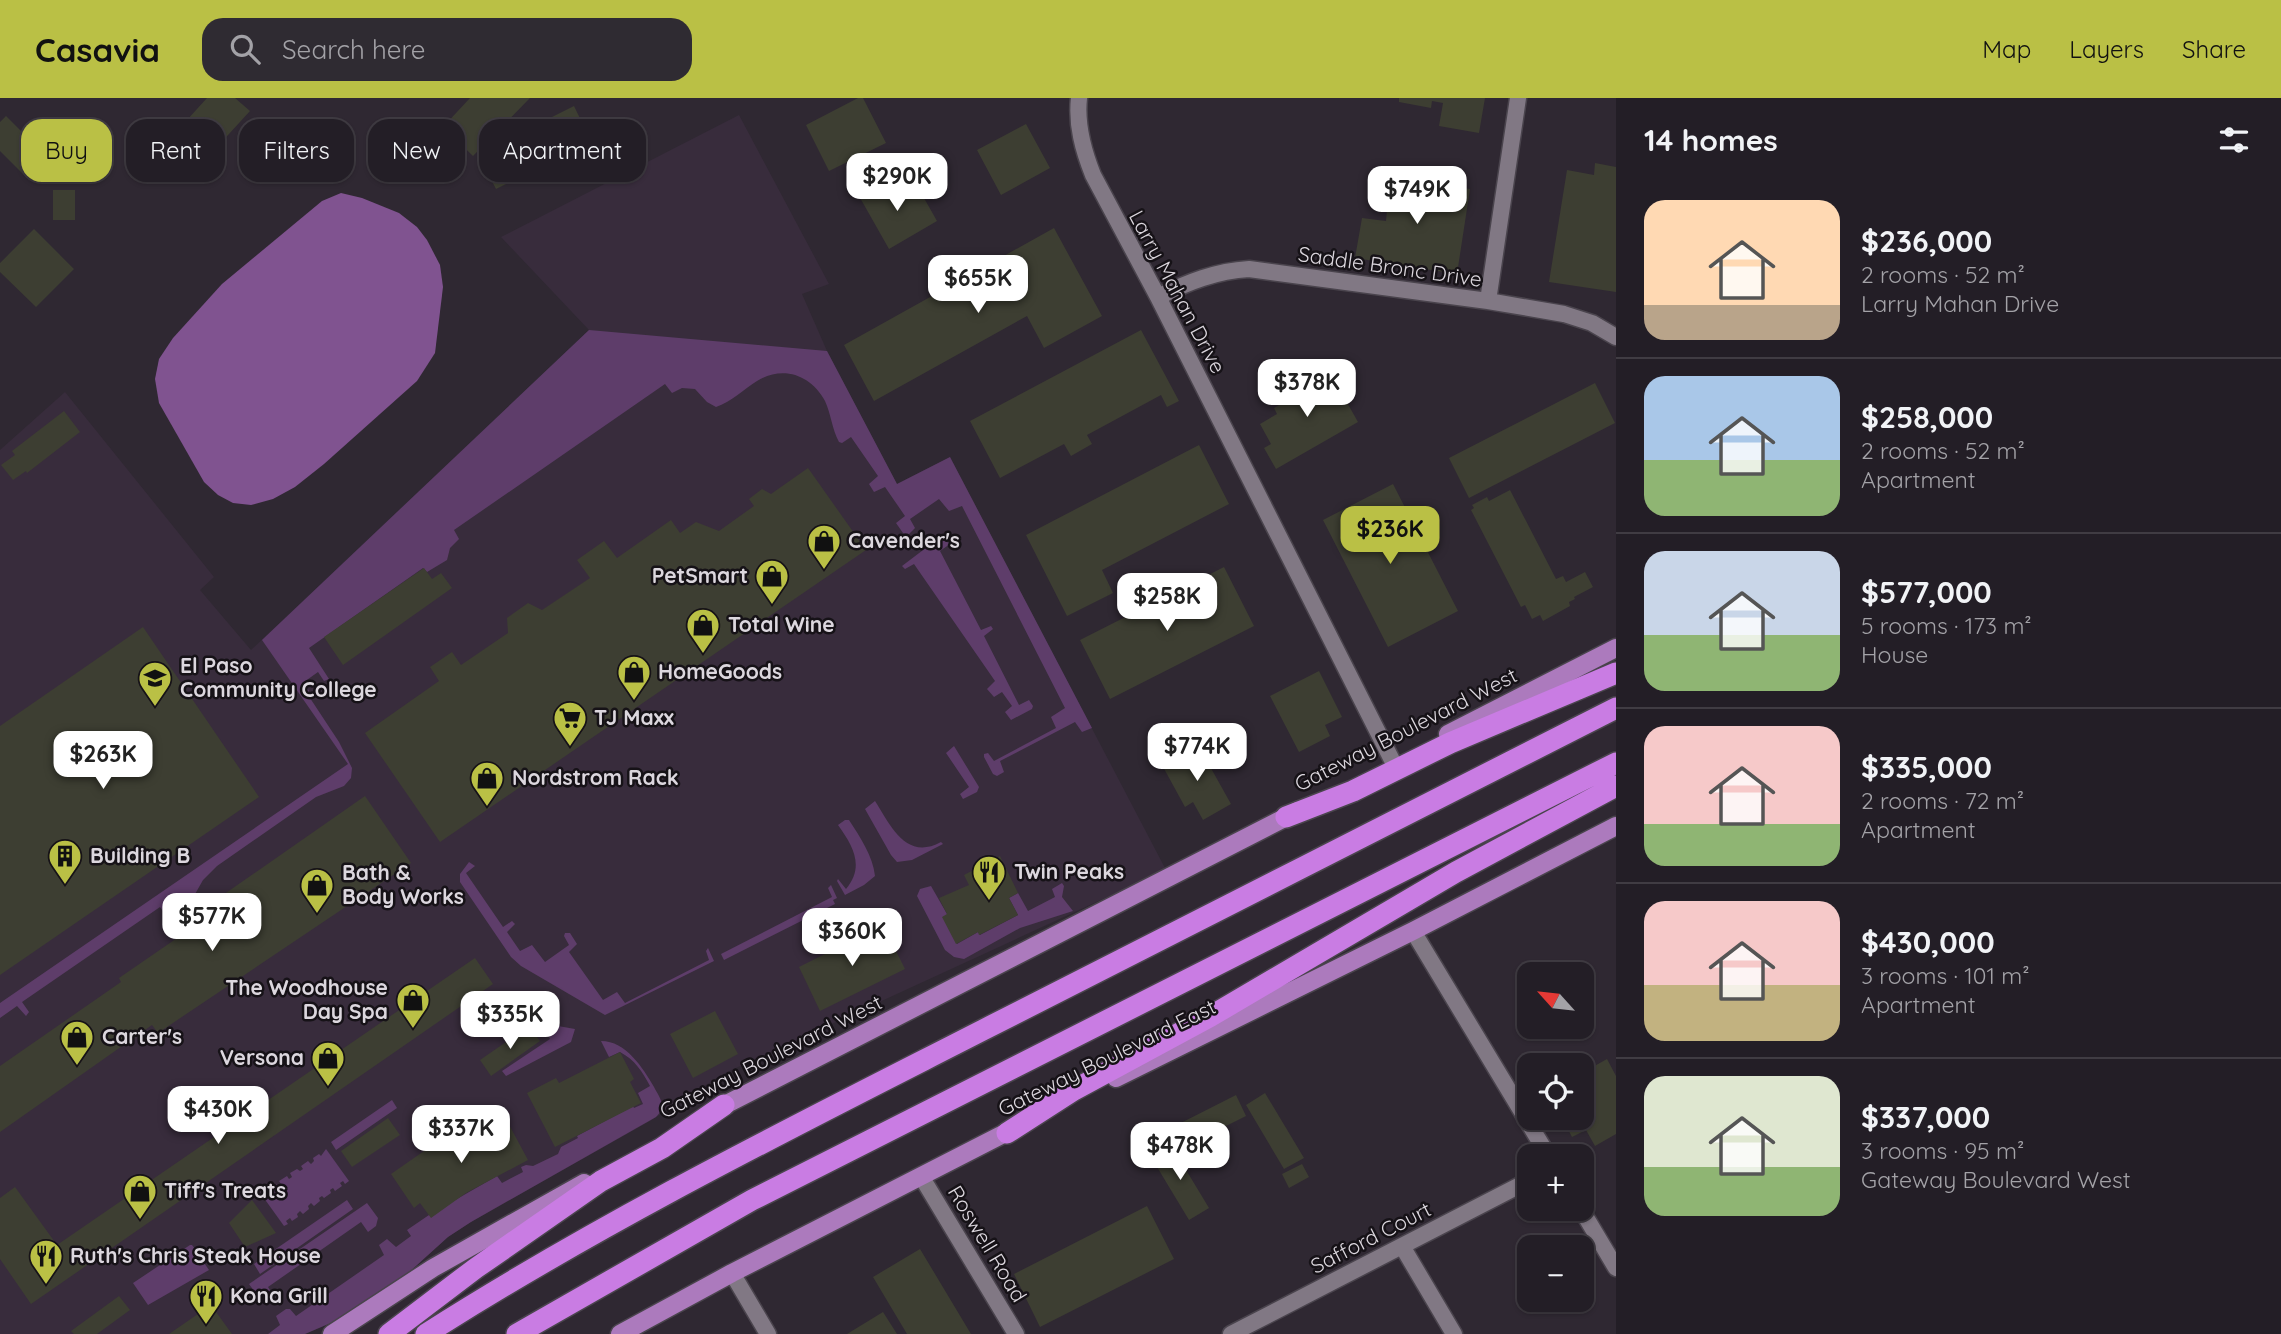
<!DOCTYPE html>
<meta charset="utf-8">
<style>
body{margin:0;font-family:Quicksand,sans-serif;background:#2f2b32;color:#f1f3f6;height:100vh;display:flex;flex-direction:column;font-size:26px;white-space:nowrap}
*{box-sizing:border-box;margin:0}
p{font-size:23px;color:#a3a2a7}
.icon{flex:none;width:38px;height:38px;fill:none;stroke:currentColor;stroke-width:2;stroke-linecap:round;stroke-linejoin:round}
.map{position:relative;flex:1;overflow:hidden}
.sheet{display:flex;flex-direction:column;background:#231e26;width:665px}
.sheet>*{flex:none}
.guide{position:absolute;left:21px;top:21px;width:665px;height:63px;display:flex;gap:14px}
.needle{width:46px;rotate:297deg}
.controls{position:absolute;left:1517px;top:864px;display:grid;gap:14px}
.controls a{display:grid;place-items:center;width:77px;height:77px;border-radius:14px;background:#231e26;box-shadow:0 2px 5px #0004,0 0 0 2px #403c43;font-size:35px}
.price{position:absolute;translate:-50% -60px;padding:0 16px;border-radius:14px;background:#fff;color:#222;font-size:23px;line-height:46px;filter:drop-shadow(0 2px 4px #0008)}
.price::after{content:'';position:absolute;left:50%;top:42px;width:21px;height:16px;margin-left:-10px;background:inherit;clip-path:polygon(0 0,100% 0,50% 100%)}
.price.on{background:#bac045;color:#111}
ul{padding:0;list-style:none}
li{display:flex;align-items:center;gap:21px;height:175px;padding:0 28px}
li+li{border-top:2px solid #403c43}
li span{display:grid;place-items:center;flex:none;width:196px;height:140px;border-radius:21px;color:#555}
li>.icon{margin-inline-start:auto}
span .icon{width:84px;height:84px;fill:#fffc;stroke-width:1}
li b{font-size:30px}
h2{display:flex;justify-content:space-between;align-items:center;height:84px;padding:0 28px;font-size:30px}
.pill{padding:0 24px;border-radius:21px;background:#231e26;box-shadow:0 2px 5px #0004,0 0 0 2px #403c43;font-size:24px;line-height:63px}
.pill.on{background:#bac045;color:#111}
header{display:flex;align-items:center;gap:42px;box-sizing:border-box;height:98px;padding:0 35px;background:#bac045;color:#111}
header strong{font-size:33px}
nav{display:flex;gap:38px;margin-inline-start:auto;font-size:24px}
.search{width:490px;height:63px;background:#2f2b32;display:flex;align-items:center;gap:18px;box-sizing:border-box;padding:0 24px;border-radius:21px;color:#a3a2a7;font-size:26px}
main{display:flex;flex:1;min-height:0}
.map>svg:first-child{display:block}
</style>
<header>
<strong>Casavia</strong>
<div class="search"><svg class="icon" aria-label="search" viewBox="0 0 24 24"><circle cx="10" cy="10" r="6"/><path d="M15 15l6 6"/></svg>Search here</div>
<nav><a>Map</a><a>Layers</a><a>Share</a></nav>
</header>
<main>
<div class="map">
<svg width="1616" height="1236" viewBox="0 0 1616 1236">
<rect width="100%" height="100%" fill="#2f2832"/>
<!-- built -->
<path fill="#382c3c" d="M739,17L829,186L802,196L827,253L897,386L950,359L1166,772L723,976L650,1023L471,1124L448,1139L406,1177L333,1224L305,1236H0V352L65,294L214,479L200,492L251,552L589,232L501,139Z"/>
<!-- green -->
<path fill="#5e3d6a" d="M589,232L827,253L897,386L950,359L1092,630L1082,634L1075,624L1000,663L1004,674L997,678L993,676L984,659V656L988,655L994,663L1056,630L1051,619L1065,610L962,408L949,413L939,401L910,421L915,430L909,436L903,435L896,425L905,418L885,389L874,394L869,386L878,378L851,339L842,345L839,344C832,331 831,316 825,303C811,277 783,267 757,283C744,291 731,304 716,309L707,304L695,291L682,290L672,295L665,286L454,432L459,441L450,450L447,462L427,474L423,470L309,550L329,581L324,583L318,574L304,584L309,593L308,597L339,644L352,670L351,680L344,688L316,699L217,768L203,782L190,805H186L181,797L166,807L170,819H167L160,809L22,904L29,914L26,918L17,908L0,920V905L348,666L262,542Z
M943,441L950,446L940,453L981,532L991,528L993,531L984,538L1019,607L1029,602L1033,608L1032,611L1011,622L1005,614L1012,608L1002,594L994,599L987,591L995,583L914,466L905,471L902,468L935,443Z
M954,648L979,689L977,694L963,701L960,696L969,689L946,655Z
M875,703C891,728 906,763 941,744L943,746L912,762L897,764L891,757L865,711Z
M845,722H849C860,739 873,758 875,778L864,787L845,797L837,783L838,781L846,791C865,768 853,748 838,727Z
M469,764L475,768L466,775L503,829L512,823L515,826L507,834L520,853L532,847L545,864L569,847L564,838L565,835H570L577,846L569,854L603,902L617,894L625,905L709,862L706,853L708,850L714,863L605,917L521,868L511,859L460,784V776Z
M1062,785L1064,788L1062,799L1073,813L1020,830L964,861L954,859L945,852L917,798L920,791L931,788L947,816L957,846L978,834L980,837L1018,817L1009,800L1018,795L1028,813L1055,799L1052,791Z
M831,787L837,800L833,802L835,806L724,862L721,856L832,799L828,790Z
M558,928L575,931L571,944L506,978L502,973L550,941L547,935Z
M601,943C626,943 643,970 654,989C657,995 663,1003 662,1010C661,1013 658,1017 656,1019L471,1124L448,1139L406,1177L333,1224L305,1236H268L280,1227L276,1218L286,1211H290L296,1218L384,1157L379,1147L387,1141L396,1149L411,1138L407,1132L429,1117L497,1078L502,1085L523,1074L521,1069L526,1067L533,1068L558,1056L561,1049L578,1040L577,1038L633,1008L634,1010L643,1006L638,995L650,988C642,973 635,962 620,954L609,959Z
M392,1002L397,1010L336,1052L331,1044Z
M326,1051L349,1083L345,1086L343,1083L340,1085L342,1088L335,1093L333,1090L330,1092L331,1095L324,1100L322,1098L319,1100L320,1103L314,1108L311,1105L308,1108L309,1111L303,1116L300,1113L297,1116L298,1119L292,1123L290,1120L286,1123L288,1126L284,1128L261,1096L271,1094L269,1091L276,1086L278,1088L281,1086L279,1083L287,1078L289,1081L292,1079L290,1075L297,1071L300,1073L303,1071L301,1068L308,1063L311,1066L314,1063L313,1060L319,1056L321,1058Z
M347,1102L353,1111L260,1176L254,1166Z
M367,1105L378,1120L376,1128L368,1134L361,1124L268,1189L273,1197V1200L264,1203L259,1200L249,1186Z
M190,1147H192L199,1156L197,1160L200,1159L209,1172L148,1207L133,1185Z"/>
<!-- water -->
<path fill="#805390" d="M341,95L362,100L399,115L417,129L427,142L440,167L443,189L435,255L417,283L324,366L295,389L273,401L251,407L233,405L218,397L204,384L159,305L155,281L159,261L173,240L222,186L322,103Z"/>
<!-- building -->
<path fill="#3d3e32" d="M207,0H235L250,13L196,72L166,45Z
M470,0H530L473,58L443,29Z
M858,0H863L886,45L829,73L806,27Z
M1399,0H1485L1479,35L1439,28L1443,5L1432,3L1431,10L1399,4Z
M574,8L591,43L496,91L478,56Z
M6,18L50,62L29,82L0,53V24Z
M1026,26L1050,70L1001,97L977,52Z
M1595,65L1616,69V194L1549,184L1567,72L1594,77Z
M1385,78L1470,91L1457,176L1355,160L1362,120L1386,123L1387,112L1380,111Z
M890,81L902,103L920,93L937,123L889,151L859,98Z
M53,92H75V122H53Z
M1054,130L1102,218L1044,250L1027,218L874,303L844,247Z
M34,131L74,171L36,209L0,174V165Z
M1141,232L1179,303L1167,309L1161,297L1087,337L1092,346L1071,358L1064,346L1000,380L970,323Z
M1328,271L1358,324L1276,371L1264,350L1271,346L1260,326L1277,316L1274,310L1286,303L1282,296Z
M1595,285L1615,325L1469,400L1449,360Z
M64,313L80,334L27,375L26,373L13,382L1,367L15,357L12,353Z
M1199,347L1229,406L1102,472L1113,495L1067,518L1026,437Z
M808,370L866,452L440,744L365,635L439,583L430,569L452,554L461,567L508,535L507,520L528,505L542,512L590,480L577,462L604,443L617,460L671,422L680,435L696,424L719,433L754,408L749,401L762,391L771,396Z
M1393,386L1458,513L1388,549L1323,422Z
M1510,392L1556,481L1563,478L1566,484L1585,474L1593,489L1574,499L1575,501L1569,504L1570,508L1543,523L1540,517L1532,521L1525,507L1521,509L1471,412L1474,410L1472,407L1487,399L1489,403Z
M1224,469L1254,528L1110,601L1080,542Z
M424,470L432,481L441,475L452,490L343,567L324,539Z
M143,529L259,699L0,877V628Z
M1319,573L1342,619L1325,627L1330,638L1299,654L1270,598Z
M1198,647L1231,706L1203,722L1193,704L1185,709L1162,667Z
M365,698L411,765L158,935L152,927L0,1034V968L121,884L119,880L228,805L223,797Z
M1000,758L1018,795L1009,800L1018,817L979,837L978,834L956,846L942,819L947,816L939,800L969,787L964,777Z
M883,827L905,871L820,913L799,869Z
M475,860L493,886L31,1206L0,1161V1100L15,1089L57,1147Z
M715,913L738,956L693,980L670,936Z
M529,928L540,943L491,978L480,962Z
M620,954L634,981L630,984L641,1005L555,1049L527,995L556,980L559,985Z
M1607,961L1616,978V1036L1595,1048L1586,1032L1572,1039L1562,1020H1582V975Z
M1265,995L1304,1060L1284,1071L1246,1007Z
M1236,997L1246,1018L1180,1051L1169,1031Z
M500,1010L528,1062L466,1095L431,1120L420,1105L414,1110L391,1076L437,1044L441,1051L475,1033L471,1025Z
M388,1020L400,1037L352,1069L341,1053Z
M1171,1047L1209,1110L1189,1122L1151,1059Z
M1302,1066L1309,1079L1289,1090L1282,1076Z
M252,1102L276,1135L245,1149L229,1125Z
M1147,1108L1174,1161L1040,1229L1014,1176Z
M920,1151L971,1236H907L873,1179Z
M119,1198L130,1212L97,1236H74L71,1233Z
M211,1207L232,1236H169Z
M883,1214L897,1236H847Z"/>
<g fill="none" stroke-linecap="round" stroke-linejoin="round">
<defs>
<path id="minor" d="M1079,0C1076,27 1083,52 1093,77L1158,199L1393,664
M1158,199C1188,184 1216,173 1249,171L1488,203L1564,216L1592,225L1616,239
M1488,203L1518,0
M1413,833L1549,1059
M921,1078L1016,1236
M1581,1111L1616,1170
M1402,1148L1454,1236
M732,1175L768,1236
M1231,1236L1530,1082"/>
<path id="major" d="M1448,636L1616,550
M1116,980L1413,833L1616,728
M713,1013L1298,713
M332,1236L433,1170L584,1085
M620,1236L732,1175L1019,1028"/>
<path id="highway" d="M1286,719L1353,693L1450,645L1616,575
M1007,1035L1074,992L1211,918L1456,774L1616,688
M389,1236L476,1170L601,1083L662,1050L724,1007
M426,1236C605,1122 795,1028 983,932C1194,825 1405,717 1616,610
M517,1236L752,1102L1616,665"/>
</defs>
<!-- minor casing -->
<use href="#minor" stroke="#4a444d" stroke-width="19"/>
<!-- major casing -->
<use href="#major" stroke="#4a444d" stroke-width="21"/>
<!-- highway casing -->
<use href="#highway" stroke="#4a444d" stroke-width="24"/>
<!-- minor -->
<use href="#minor" stroke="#817884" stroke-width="16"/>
<!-- major -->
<use href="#major" stroke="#ac7abd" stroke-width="18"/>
<!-- highway -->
<use href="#highway" stroke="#c97ce3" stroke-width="21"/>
</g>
<!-- icons -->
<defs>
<symbol id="shop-pin" viewBox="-11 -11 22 30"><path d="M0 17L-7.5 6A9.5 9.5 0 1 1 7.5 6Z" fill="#bac045" stroke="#161217"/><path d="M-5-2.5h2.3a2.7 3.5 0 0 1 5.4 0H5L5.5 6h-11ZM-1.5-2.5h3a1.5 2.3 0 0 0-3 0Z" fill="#111"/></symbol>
<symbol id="university-pin" viewBox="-11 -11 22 30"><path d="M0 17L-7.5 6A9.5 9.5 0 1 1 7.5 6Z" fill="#bac045" stroke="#161217"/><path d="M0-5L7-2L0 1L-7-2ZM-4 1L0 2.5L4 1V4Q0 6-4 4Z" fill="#111"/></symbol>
<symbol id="supermarket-pin" viewBox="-11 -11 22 30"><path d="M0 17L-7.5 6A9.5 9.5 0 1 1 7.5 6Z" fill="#bac045" stroke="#161217"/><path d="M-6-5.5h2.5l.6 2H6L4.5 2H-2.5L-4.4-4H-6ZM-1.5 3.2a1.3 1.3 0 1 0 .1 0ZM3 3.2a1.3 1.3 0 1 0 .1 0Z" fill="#111"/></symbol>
<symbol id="building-pin" viewBox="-11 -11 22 30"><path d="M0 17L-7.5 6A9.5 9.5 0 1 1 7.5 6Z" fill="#bac045" stroke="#161217"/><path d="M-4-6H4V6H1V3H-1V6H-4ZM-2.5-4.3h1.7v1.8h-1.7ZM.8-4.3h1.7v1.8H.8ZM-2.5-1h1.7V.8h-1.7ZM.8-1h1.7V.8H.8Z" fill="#111"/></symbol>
<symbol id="restaurant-pin" viewBox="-11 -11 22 30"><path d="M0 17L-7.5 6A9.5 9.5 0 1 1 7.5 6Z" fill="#bac045" stroke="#161217"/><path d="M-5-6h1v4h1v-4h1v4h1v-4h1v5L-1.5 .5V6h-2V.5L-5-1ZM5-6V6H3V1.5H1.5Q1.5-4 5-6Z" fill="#111"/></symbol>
</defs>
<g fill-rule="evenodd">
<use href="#shop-pin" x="805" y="424" width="38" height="52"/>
<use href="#shop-pin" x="753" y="459" width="38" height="52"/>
<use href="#shop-pin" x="684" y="508" width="38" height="52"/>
<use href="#shop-pin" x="615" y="555" width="38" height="52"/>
<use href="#university-pin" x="136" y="561" width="38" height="52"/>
<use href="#supermarket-pin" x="551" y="601" width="38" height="52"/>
<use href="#shop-pin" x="468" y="661" width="38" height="52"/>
<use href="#building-pin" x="46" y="739" width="38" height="52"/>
<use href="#restaurant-pin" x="970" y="755" width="38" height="52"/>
<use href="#shop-pin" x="298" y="768" width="38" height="52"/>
<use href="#shop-pin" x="394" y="883" width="38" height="52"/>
<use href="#shop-pin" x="58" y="920" width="38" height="52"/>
<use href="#shop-pin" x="309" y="941" width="38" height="52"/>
<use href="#shop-pin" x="121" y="1074" width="38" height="52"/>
<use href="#restaurant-pin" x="27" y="1139" width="38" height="52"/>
<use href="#restaurant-pin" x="187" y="1179" width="38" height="52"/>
</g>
<g text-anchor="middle" stroke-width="5" stroke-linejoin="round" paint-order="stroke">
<!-- street labels -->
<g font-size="21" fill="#dcd7de" stroke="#161217">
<text transform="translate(1390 169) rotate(8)" y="7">Saddle Bronc Drive</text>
<text transform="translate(1177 194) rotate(62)" y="7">Larry Mahan Drive</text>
<text transform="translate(1406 632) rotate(-27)" y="7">Gateway Boulevard West</text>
<text transform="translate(771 959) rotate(-27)" y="7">Gateway Boulevard West</text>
<text transform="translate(1107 960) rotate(-26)" y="7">Gateway Boulevard East</text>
<text transform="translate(1371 1140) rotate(-27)" y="7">Safford Court</text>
<text transform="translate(987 1146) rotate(59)" y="7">Roswell Road</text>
</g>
<!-- poi labels -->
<g font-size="21" font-weight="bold" fill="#dcd7de" stroke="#161217" text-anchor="start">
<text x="848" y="450">Cavender's</text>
<text x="748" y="485" text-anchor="end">PetSmart</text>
<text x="728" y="534">Total Wine</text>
<text x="180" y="575">El Paso<tspan x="180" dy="24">Community College</tspan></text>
<text x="658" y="581">HomeGoods</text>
<text x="594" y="627">TJ Maxx</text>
<text x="512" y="687">Nordstrom Rack</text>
<text x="90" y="765">Building B</text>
<text x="1014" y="781">Twin Peaks</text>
<text x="342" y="782">Bath &amp;<tspan x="342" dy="24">Body Works</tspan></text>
<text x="388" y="897" text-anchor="end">The Woodhouse<tspan x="388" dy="24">Day Spa</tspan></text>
<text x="102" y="946">Carter's</text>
<text x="304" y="967" text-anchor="end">Versona</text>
<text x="164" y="1100">Tiff's Treats</text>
<text x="70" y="1165">Ruth's Chris Steak House</text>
<text x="230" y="1205">Kona Grill</text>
</g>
</g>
</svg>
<div class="controls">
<a><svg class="needle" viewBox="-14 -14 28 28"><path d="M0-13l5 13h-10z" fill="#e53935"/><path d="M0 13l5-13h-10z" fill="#a3a2a7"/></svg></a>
<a><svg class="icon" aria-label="locate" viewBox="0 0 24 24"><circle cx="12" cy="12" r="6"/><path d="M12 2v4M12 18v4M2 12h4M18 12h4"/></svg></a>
<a>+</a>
<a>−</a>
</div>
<b class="price" style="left:897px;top:115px">$290K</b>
<b class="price" style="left:1417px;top:128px">$749K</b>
<b class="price" style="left:978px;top:217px">$655K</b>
<b class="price" style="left:1307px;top:321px">$378K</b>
<b class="price on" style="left:1390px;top:468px">$236K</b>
<b class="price" style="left:1167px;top:535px">$258K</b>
<b class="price" style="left:1197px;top:685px">$774K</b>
<b class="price" style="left:103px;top:693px">$263K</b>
<b class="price" style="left:212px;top:855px">$577K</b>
<b class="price" style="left:852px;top:870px">$360K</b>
<b class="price" style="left:510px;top:953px">$335K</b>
<b class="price" style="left:218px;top:1048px">$430K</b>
<b class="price" style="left:461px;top:1067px">$337K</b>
<b class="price" style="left:1180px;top:1084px">$478K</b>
<div class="guide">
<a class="pill on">Buy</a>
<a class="pill">Rent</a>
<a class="pill">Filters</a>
<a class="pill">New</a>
<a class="pill">Apartment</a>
</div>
</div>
<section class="sheet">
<h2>14 homes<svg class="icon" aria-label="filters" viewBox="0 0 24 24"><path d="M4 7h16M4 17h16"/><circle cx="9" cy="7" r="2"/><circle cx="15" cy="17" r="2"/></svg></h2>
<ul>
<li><span style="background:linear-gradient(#ffd9b3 75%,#b9a48a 0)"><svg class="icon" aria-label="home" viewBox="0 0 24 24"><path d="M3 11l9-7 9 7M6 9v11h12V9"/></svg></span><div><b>$236,000</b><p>2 rooms · 52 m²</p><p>Larry Mahan Drive</p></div></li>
<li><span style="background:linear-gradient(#a9c7e8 60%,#8fb573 0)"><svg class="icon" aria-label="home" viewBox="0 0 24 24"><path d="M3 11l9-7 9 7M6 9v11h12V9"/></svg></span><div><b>$258,000</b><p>2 rooms · 52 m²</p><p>Apartment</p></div></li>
<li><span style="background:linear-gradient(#c9d6e8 60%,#8fb573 0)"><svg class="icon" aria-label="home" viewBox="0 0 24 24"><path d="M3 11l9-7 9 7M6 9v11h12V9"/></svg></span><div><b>$577,000</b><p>5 rooms · 173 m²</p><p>House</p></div></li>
<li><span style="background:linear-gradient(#f6c9c9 70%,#8fb573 0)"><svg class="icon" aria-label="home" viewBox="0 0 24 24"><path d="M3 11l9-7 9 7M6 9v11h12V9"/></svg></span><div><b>$335,000</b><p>2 rooms · 72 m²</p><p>Apartment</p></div></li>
<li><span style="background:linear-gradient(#f6c9c9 60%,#c2b280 0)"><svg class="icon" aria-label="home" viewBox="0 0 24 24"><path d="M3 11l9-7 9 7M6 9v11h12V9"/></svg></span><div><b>$430,000</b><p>3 rooms · 101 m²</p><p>Apartment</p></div></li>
<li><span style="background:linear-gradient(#dfe7d0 65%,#8fb573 0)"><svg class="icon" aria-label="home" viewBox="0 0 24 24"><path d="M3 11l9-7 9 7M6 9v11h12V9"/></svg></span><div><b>$337,000</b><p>3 rooms · 95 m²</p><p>Gateway Boulevard West</p></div></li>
</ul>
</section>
</main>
